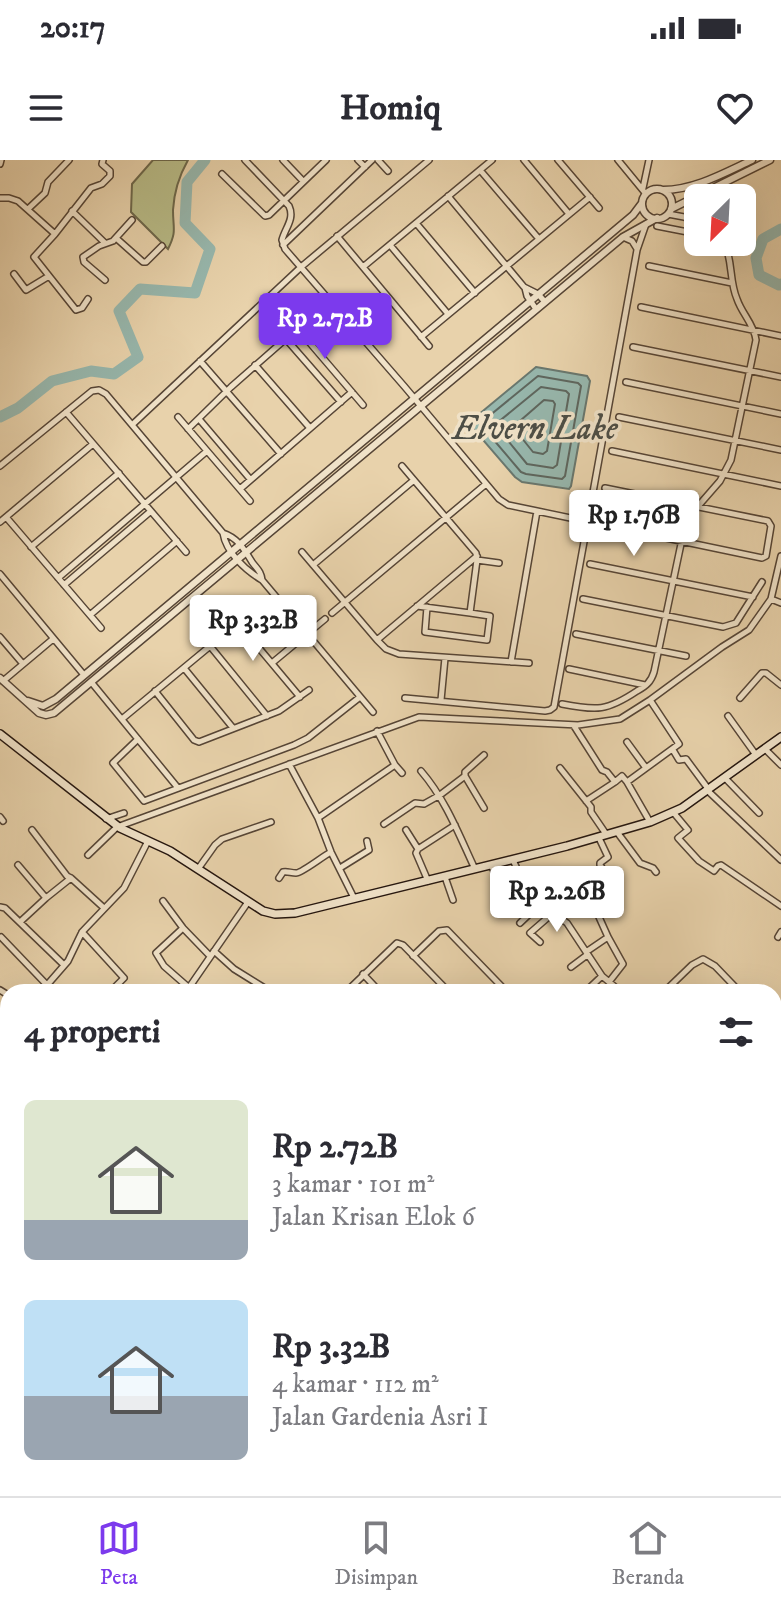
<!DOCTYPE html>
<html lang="id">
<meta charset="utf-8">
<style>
body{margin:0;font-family:"IM FELL DW Pica",serif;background:#f7f7f7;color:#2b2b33;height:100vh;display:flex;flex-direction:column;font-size:30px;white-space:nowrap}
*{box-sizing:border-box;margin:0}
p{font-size:26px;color:#7c7c81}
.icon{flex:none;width:44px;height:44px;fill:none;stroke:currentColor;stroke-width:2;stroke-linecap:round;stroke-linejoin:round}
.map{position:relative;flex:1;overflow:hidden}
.sheet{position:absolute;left:0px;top:824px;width:782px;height:512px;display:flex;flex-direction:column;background:#fff;border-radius:24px 24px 0 0;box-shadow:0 8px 32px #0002}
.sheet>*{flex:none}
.needle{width:52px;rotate:204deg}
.fabs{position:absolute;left:684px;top:24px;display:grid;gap:16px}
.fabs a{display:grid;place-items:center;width:72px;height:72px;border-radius:12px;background:#fff;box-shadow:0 8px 32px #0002;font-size:40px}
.price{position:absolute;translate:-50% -68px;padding:0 18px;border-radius:8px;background:#fff;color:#222;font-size:26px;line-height:52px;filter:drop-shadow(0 2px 4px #0008)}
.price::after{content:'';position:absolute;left:50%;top:48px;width:24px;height:18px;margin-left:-12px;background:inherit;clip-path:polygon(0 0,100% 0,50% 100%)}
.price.current{background:#7c3aed;color:#fff}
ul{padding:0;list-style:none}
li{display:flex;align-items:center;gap:24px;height:200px;padding:0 24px}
li span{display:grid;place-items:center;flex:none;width:224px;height:160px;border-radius:12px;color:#555}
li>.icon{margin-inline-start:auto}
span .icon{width:96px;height:96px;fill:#fffc;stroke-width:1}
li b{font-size:34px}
h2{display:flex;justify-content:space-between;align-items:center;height:96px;padding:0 24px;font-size:34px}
.status{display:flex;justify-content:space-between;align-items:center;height:56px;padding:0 40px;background:#fff;direction:ltr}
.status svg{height:22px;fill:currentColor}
header{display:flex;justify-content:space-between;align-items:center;height:104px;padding:0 24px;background:#fff;font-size:36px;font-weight:800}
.menu{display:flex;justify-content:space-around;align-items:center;height:112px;border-top:2px solid #e1e1e2;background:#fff;font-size:22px;color:#7c7c81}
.menu a{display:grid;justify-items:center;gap:4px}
.menu .current{color:#7c3aed}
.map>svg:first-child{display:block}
</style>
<div class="status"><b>20:17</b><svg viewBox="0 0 49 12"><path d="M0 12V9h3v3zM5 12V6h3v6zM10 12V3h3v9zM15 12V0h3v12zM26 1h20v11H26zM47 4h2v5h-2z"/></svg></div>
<header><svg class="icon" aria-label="menu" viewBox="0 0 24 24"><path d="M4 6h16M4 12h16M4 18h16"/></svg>Homiq<svg class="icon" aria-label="heart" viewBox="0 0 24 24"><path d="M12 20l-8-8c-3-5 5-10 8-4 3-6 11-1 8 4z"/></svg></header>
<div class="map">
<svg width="781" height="1336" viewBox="0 0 781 1336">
<rect width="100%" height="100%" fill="#e8d2ab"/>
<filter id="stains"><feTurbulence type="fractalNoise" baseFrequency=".0025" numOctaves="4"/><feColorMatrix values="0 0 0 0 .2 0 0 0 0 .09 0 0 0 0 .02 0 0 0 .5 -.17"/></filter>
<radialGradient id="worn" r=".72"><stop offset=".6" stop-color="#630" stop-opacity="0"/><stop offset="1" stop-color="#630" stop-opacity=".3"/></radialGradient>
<!-- green -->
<path fill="#b8bb87" stroke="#6e684b" stroke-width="2" d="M153,0H188C179,16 174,32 173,50C173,69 177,71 168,89L131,52L132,24Z"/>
<!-- water -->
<path fill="#97b7ad" stroke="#69776e" stroke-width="2" d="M536,207L587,216L590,221L571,326L569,329L522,322L515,317L471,266L472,260Z"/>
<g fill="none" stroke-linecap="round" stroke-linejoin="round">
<!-- shore -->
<path stroke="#5e665e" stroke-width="2" d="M538,216L578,223L581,226L565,316L562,319L526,314L521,312L481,265L483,261Z
M541,227L566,231L569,234L557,305L553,308L527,304L496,266L497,263Z
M544,240L553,241L555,244L547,291L543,294L533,292L513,267Z"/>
<!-- river -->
<path stroke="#97b7ad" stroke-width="11" d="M781,69L763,79L756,98L759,115L779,125L781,124
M0,257L18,248L52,221L91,211L114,214L138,197L119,151L140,129L195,133L210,89L185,63L187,22L205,0"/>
<defs>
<path id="minor" d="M245,0L289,46C295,59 285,68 282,80L285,89L404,226L499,339L508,345L537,351L762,398L766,396L771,366L768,361L605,328
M283,0L303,21
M358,0L365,7
M378,0L388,11
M524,0L569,54
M558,0L599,48
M618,0L646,34
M0,4L1,0
M480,10L539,79
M222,14L265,56L269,55L326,0
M643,28L649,0
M448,36L524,127L538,134L545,142
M697,36L694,44L698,53
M0,38H9L18,41L55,74
M28,49L45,33L48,22L69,0
M72,51L105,83
M668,54L684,57L698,64
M416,63L475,133
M657,66L698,74
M337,76L429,186
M623,77L632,81L637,89
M116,78L143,102H146L162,86
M283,85L372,0
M390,85L448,154
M649,106L732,123
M363,107L492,0
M14,114L26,130L49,116
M105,120L84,102L83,97L99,86L113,81L132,60
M525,128L527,136L536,149
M88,139L82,148L76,150L34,97L55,74L91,28L102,24L110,16V11L102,4L103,0
M641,147L781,176
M292,162L363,245
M421,177L590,37
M286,179L341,242
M633,187L781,217
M200,201L281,294
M255,205L310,268
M626,222L781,254
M66,252L186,392
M178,257L250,341
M619,257L781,290
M199,259L250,319
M133,264L301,107L429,0
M188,269L231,227L297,169
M612,291L781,326
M0,306L92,231L99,230L106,234L223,373C226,392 245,410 262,420C261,411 257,409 252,402C244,389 238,378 223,373
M402,306L476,393L477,400L499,403
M240,329L352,232
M6,357L101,468
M0,362L93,284
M31,387L119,313
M302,392L377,480L386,489L399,494L529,503
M590,404L753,437
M313,405L414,320
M0,414L84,515
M58,418L207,291
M262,420L373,552
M64,425L151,351
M583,439L723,467L736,463L762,422
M771,439L781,443
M417,446L470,453
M427,447L425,472L487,480L490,456L470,453L477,400
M228,451L300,537
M332,453L486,324
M90,455L177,381
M576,474L686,496
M0,477L23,504
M377,480L477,396
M210,486L267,556
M511,502L537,351
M272,503L325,459
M184,508L233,568
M569,509L645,525
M3,521L53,479
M92,523L178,628
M155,531L194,580L199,582L279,551L309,530
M405,538L545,551L550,550L554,547L637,90L646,64
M740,538L762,513H766L781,525
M441,540L445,498
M562,544C597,551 607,551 637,531C646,526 651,522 654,512L685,365L693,352L720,321L731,300L756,180C754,164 742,154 737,139C729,121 733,100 724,82
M728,556L756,595
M122,559L238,463
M574,566L602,610L607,612L615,622L622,616L627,622L679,584L650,540
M377,571L395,605L402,613
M138,579L113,603L144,641L294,585L308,578L360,537
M627,582L646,608
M765,589L781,605
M673,590L679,600L686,599L709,630
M289,604L318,658L331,692L354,738
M560,608L591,647V652L606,674
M421,611C446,640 459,675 475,709
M465,616L484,648
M725,618L759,653
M627,622L650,662
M708,631L781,700
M586,641L615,622
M673,652L688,670L678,678L699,701L714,711L718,706L721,705L781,746
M0,657L3,661
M318,658L395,605
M106,659L124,653
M384,664L415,643L424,644L440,635L465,616V612L484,595
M32,670L67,716L71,718L104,748
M406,670L418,689L416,693L428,721
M617,672L640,703L653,708L656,712
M599,678L608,697L600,703V705L610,719
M418,689L455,665
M88,695L117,667L419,557L578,565L620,559L650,540L722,487L749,470L771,439L781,396
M513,700L523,722L531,734L540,744L567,763L602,816L621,832
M18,705L46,738
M491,705L508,740
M340,708L369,690L367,681
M198,709L215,685L222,679L271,662
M445,717L453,740
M279,718L283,712C287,711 291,713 296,713C302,713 323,696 331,692
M163,741L183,768L210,796
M0,747L5,748L64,805
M20,762L46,738L71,718
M520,763L540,744
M183,768L156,793L164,806L188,827
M82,772L124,818L115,827L116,832
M1,777L46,824
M608,777L623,804L609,822
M778,777L781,772
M540,782L530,773L553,753
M214,791L234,809L271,832
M586,792L608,777L590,737
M413,796L439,771L447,770L507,832
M571,807L587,795
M363,814L380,832
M151,829L155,832
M0,830L8,835
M41,832L68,801L82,772L124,728L148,681
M186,832L248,742
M346,832L397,783L403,785L449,832
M585,832L602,816
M664,832L692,805L703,799L715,806L740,832
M774,868L781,875
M0,873L8,880
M0,888L8,880
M0,961H5L8,963
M0,1004L8,1012
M774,1054L781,1053
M0,1059L8,1067
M774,1098L781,1097
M0,1123L8,1131
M774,1144L781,1142
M774,1255L781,1254
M774,1264L781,1296
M0,1285L8,1277
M0,1295L8,1303
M32,1328L40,1336
M82,1328L90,1336
M129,1328L137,1336
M262,1328L270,1336
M327,1328L335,1336
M518,1328L520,1336
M554,1328L556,1336
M591,1328L593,1336
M628,1328L630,1336
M669,1328L671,1336
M708,1328L710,1336
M744,1328L746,1336
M170,1336L179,1328
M361,1336L369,1328
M498,1336L500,1328"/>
<path id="tertiary" d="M642 44a15 15 0 1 1 30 0a15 15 0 1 1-30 0Z
M663,30C694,30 724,13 752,0
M671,49L770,0
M0,518L39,553L46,555L54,553L623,77L657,58
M28,541L43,546L56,539L633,55L642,43"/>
<path id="secondary" d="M0,574L120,668L170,691L263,751L275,754L295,753L567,686L650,662L682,648L781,577"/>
<path id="primary" d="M774,1197L781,1195
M0,1208L8,1200
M774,1211L781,1210
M0,1226L8,1218"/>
</defs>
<!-- minor casing -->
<use href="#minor" stroke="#564536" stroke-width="8"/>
<!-- tertiary casing -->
<use href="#tertiary" stroke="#564536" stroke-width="9"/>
<!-- secondary casing -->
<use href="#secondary" stroke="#25160f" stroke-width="10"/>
<!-- primary casing -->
<use href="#primary" stroke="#25160f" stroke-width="11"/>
<!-- minor -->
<use href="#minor" stroke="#f0e2c8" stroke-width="5"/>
<!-- tertiary -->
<use href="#tertiary" stroke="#f0e2c8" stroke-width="6"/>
<!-- secondary -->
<use href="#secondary" stroke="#f0e2c8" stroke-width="7"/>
<!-- primary -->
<use href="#primary" stroke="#e4b976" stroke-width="8"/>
</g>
<g text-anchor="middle" stroke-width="7" stroke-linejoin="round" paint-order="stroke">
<!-- water labels -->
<g font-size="34" font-style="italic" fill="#4d4e46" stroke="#f0e2c8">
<text x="535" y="279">Elvern Lake</text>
</g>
</g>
<rect width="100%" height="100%" filter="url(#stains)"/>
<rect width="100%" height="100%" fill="url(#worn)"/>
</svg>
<div class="fabs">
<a><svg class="needle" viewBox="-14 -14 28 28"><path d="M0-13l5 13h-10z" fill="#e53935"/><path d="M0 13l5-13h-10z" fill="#7c7c81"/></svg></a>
</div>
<b class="price current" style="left:325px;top:201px">Rp 2.72B</b>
<b class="price" style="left:634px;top:398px">Rp 1.76B</b>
<b class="price" style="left:253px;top:503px">Rp 3.32B</b>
<b class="price" style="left:557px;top:774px">Rp 2.26B</b>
<section class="sheet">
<h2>4 properti<svg class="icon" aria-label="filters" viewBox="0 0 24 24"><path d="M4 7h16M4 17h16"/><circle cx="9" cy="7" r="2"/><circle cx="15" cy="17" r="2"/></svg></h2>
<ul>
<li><span style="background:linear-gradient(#dfe7d0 75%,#9aa5b1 0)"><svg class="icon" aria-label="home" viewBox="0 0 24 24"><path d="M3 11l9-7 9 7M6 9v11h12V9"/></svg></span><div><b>Rp 2.72B</b><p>3 kamar · 101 m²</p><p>Jalan Krisan Elok 6</p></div></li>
<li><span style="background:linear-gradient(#bfe0f5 60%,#9aa5b1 0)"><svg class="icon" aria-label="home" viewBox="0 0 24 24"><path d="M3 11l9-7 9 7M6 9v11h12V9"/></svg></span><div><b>Rp 3.32B</b><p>4 kamar · 112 m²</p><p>Jalan Gardenia Asri I</p></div></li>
</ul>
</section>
</div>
<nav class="menu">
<a class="current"><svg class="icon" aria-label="map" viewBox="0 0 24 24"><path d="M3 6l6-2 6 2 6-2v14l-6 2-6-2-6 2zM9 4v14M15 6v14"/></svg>Peta</a>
<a><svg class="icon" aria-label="saved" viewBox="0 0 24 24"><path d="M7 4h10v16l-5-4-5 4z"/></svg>Disimpan</a>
<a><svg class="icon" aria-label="home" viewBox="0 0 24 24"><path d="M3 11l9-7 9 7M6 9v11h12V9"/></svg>Beranda</a>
</nav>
